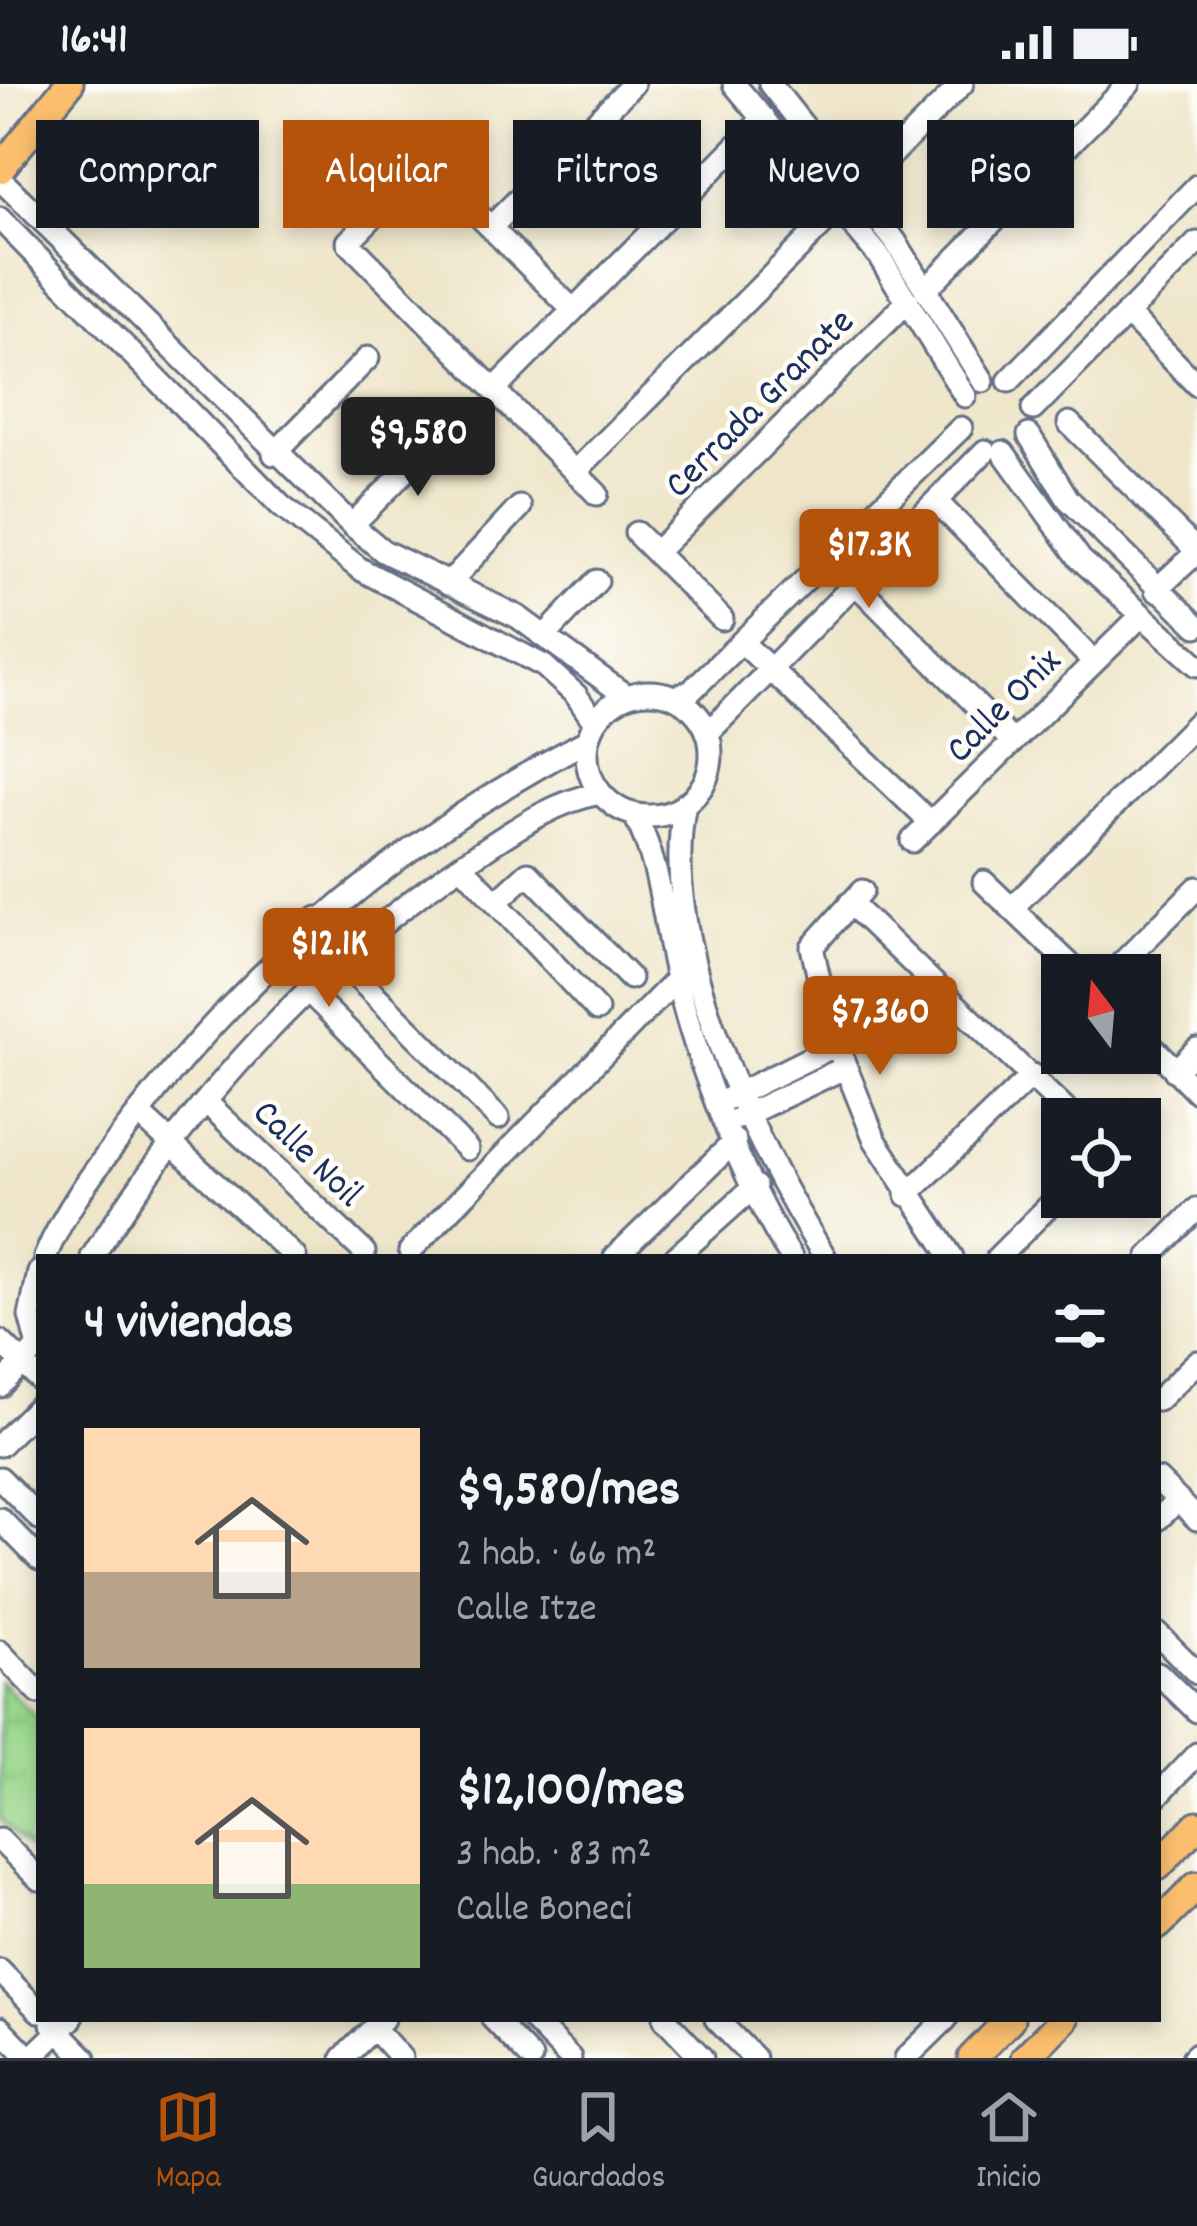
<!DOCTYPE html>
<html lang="es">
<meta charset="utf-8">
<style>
body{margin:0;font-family:Dekko,sans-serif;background:#20242c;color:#f1f3f6;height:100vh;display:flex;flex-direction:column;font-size:45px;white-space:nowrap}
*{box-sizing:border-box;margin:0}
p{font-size:39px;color:#9ea1a6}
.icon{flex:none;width:66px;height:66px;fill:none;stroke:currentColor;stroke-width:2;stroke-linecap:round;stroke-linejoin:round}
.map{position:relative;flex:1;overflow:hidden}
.details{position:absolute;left:36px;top:1170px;width:1125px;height:768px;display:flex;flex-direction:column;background:#171b24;border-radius:0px;box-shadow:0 6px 18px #0003}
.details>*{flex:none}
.hud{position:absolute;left:36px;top:36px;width:1125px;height:108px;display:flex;gap:24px}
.needle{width:78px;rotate:344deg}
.controls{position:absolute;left:1041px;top:870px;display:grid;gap:24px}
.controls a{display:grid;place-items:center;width:120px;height:120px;border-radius:0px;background:#171b24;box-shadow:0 6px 18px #0003;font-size:60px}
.price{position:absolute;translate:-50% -102px;padding:0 27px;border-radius:12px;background:#b45309;color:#fff;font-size:39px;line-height:78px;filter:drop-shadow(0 3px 6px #0008)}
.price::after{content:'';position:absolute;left:50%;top:72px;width:36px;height:27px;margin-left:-18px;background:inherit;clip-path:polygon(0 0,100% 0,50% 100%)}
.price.active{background:#222;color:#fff}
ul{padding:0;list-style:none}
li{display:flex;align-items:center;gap:36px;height:300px;padding:0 48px}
li span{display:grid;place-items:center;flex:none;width:336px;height:240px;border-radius:0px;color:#555}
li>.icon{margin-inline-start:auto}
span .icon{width:144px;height:144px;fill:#fffc;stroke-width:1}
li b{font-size:51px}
h2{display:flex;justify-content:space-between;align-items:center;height:144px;padding:0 48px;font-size:51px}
.tag{padding:0 42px;border-radius:0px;background:#171b24;box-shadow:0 6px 18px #0003;font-size:42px;line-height:108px}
.tag.active{background:#b45309;color:#fff}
.status{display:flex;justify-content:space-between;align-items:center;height:84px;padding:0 60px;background:#171b24;direction:ltr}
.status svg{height:33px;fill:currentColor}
.tab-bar{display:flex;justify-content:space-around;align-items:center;height:168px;border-top:3px solid #363941;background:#171b24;font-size:33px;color:#9ea1a6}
.tab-bar a{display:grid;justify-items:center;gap:6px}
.tab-bar .active{color:#b45309}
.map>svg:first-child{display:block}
</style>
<div class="status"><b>16:41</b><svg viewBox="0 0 49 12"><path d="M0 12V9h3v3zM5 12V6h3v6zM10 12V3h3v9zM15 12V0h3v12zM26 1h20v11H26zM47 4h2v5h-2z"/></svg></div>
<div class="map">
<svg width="1197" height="1974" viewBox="0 0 1197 1974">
<defs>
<pattern id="park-tufts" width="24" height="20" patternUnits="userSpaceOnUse" patternTransform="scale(3)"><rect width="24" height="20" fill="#99d78b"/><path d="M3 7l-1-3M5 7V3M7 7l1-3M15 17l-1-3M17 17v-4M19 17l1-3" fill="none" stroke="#83b97a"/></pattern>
</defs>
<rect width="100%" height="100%" fill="#fdfcf7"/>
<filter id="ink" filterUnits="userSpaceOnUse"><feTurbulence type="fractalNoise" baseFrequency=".00833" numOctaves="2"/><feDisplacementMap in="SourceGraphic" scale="24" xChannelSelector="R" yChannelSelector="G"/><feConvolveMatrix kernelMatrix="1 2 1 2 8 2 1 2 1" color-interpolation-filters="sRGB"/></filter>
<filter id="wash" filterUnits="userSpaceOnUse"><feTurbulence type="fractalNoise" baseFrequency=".004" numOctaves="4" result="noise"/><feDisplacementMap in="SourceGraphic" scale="48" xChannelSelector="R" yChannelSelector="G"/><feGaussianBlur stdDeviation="2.7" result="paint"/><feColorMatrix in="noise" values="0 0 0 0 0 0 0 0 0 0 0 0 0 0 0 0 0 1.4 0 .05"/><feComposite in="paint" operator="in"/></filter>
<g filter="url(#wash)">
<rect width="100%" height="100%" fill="#efe6ca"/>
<!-- park -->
<path fill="url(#park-tufts)" stroke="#5a8374" stroke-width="3" d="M0,1597L39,1637V1775L0,1735Z"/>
</g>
<g filter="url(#ink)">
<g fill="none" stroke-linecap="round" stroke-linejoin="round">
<defs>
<path id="minor" d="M734,0L879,172L965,312
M770,0L895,157L983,297
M0,95L352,441L383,467L518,533L626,612
M857,105L962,0
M0,135L281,422L360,485L544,582L576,611L595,639
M491,143L633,0
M926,205L1129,0
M573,226L426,79L348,158L597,410
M1127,229L1197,301
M1009,297L1197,102
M494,306L764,34
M1033,325L1197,159
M1069,339L1197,467
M1029,351L1068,415L1197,542
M1003,368L1080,475L1197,581
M274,370L368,274
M575,388L840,123
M936,417L1094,578
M352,441L444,348
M636,449L722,535
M656,468L908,217
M448,500L520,423
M856,500L1013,658
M1156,506L1197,468
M545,552L597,497
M742,558L931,739
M587 670a62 62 0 1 1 124 0a62 62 0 1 1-124 0Z
M675,613L691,607L961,344
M708,649L985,367
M685,720C657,857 752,1057 825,1173
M634,730C661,782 663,834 676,890C693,971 746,1104 791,1173
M912,757L1140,533
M461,781L597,926
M984,798L1081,891
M862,807L812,863L830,944L875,1056L952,1173
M496,818L528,789L630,894
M850,819L1075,1035
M1012,824L1197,639
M317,834L340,876L498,1034
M1110,891L1197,804
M307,906L467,1065
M1140,950L1197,1008
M1175,987L1197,965
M729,1014L836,961
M206,1018L364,1168
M138,1029L295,1173
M739,1034L844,984
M907,1111L1032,991
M410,1167L677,895
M45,1173C66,1122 101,1078 134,1035C257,874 409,750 588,656
M92,1173C191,1018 317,878 470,775C511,748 552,718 600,709
M615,1173L735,1057
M676,1173L755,1102
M998,1173L1062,1109
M1149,1173L1197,1125
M0,1257L39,1295
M0,1302L38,1263L30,1232L39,1188
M1158,1316L1197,1278
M0,1361L39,1322
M0,1394L39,1434
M1158,1396L1197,1435
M0,1435L39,1475
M1158,1435L1178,1416
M1158,1550L1197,1589
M0,1568L39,1609
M1158,1589L1197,1627
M1158,1711L1197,1670
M0,1756L39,1795
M0,1887L39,1927
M493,1935L531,1974
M532,1935L570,1974
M665,1935L702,1974
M716,1935L754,1974
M52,1940L85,1974
M0,1944L29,1974
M374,1944L401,1974
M31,1974L71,1935
M343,1974L383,1935
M906,1974L946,1935
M1193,1974L1197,1970"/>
<path id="major" d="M0,85L69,0
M1158,1782L1197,1741
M1158,1841L1197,1802
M972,1974L1010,1935
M1025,1974L1064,1935"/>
</defs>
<!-- minor casing -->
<use href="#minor" stroke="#656f84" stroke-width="27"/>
<!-- major casing -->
<use href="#major" stroke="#656f84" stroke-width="33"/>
<!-- minor -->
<use href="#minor" stroke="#fff" stroke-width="21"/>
<!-- major -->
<use href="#major" stroke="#fabe6d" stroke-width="27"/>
</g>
</g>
<g text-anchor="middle" stroke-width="9" stroke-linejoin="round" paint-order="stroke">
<!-- street labels -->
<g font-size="39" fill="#1b2f5e" stroke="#fdfcf7">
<text transform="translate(757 317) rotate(-45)" y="14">Cerrada Granate</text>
<text transform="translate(1001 619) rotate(-45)" y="14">Calle Onix</text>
<text transform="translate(310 1067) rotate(44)" y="14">Calle Noil</text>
</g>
</g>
</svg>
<div class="controls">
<a><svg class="needle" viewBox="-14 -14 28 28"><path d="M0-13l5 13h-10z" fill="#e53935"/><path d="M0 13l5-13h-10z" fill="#9ea1a6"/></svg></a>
<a><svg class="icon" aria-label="locate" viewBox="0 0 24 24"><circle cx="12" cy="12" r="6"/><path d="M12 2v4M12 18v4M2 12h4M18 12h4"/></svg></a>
</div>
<b class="price active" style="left:418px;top:415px">$9,580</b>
<b class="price" style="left:869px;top:527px">$17.3K</b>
<b class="price" style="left:329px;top:926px">$12.1K</b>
<b class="price" style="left:880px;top:994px">$7,360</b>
<div class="hud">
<a class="tag">Comprar</a>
<a class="tag active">Alquilar</a>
<a class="tag">Filtros</a>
<a class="tag">Nuevo</a>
<a class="tag">Piso</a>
</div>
<section class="details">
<h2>4 viviendas<svg class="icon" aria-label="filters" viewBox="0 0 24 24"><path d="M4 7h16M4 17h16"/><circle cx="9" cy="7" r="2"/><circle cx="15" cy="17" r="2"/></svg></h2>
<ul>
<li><span style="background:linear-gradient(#ffd9b3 60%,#b9a48a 0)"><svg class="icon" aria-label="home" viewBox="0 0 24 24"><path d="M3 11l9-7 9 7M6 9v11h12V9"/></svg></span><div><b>$9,580/mes</b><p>2 hab. · 66 m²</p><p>Calle Itze</p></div></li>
<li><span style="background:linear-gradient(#ffd9b3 65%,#8fb573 0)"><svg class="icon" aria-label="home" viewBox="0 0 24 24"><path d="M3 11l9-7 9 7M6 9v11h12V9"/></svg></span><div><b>$12,100/mes</b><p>3 hab. · 83 m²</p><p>Calle Boneci</p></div></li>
</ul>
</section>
</div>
<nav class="tab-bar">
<a class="active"><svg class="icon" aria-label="map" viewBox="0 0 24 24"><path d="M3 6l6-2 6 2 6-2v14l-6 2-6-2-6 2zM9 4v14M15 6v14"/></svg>Mapa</a>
<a><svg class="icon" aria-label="saved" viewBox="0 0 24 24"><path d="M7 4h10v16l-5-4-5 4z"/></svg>Guardados</a>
<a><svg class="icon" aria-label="home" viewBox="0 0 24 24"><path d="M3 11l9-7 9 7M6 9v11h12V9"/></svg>Inicio</a>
</nav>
